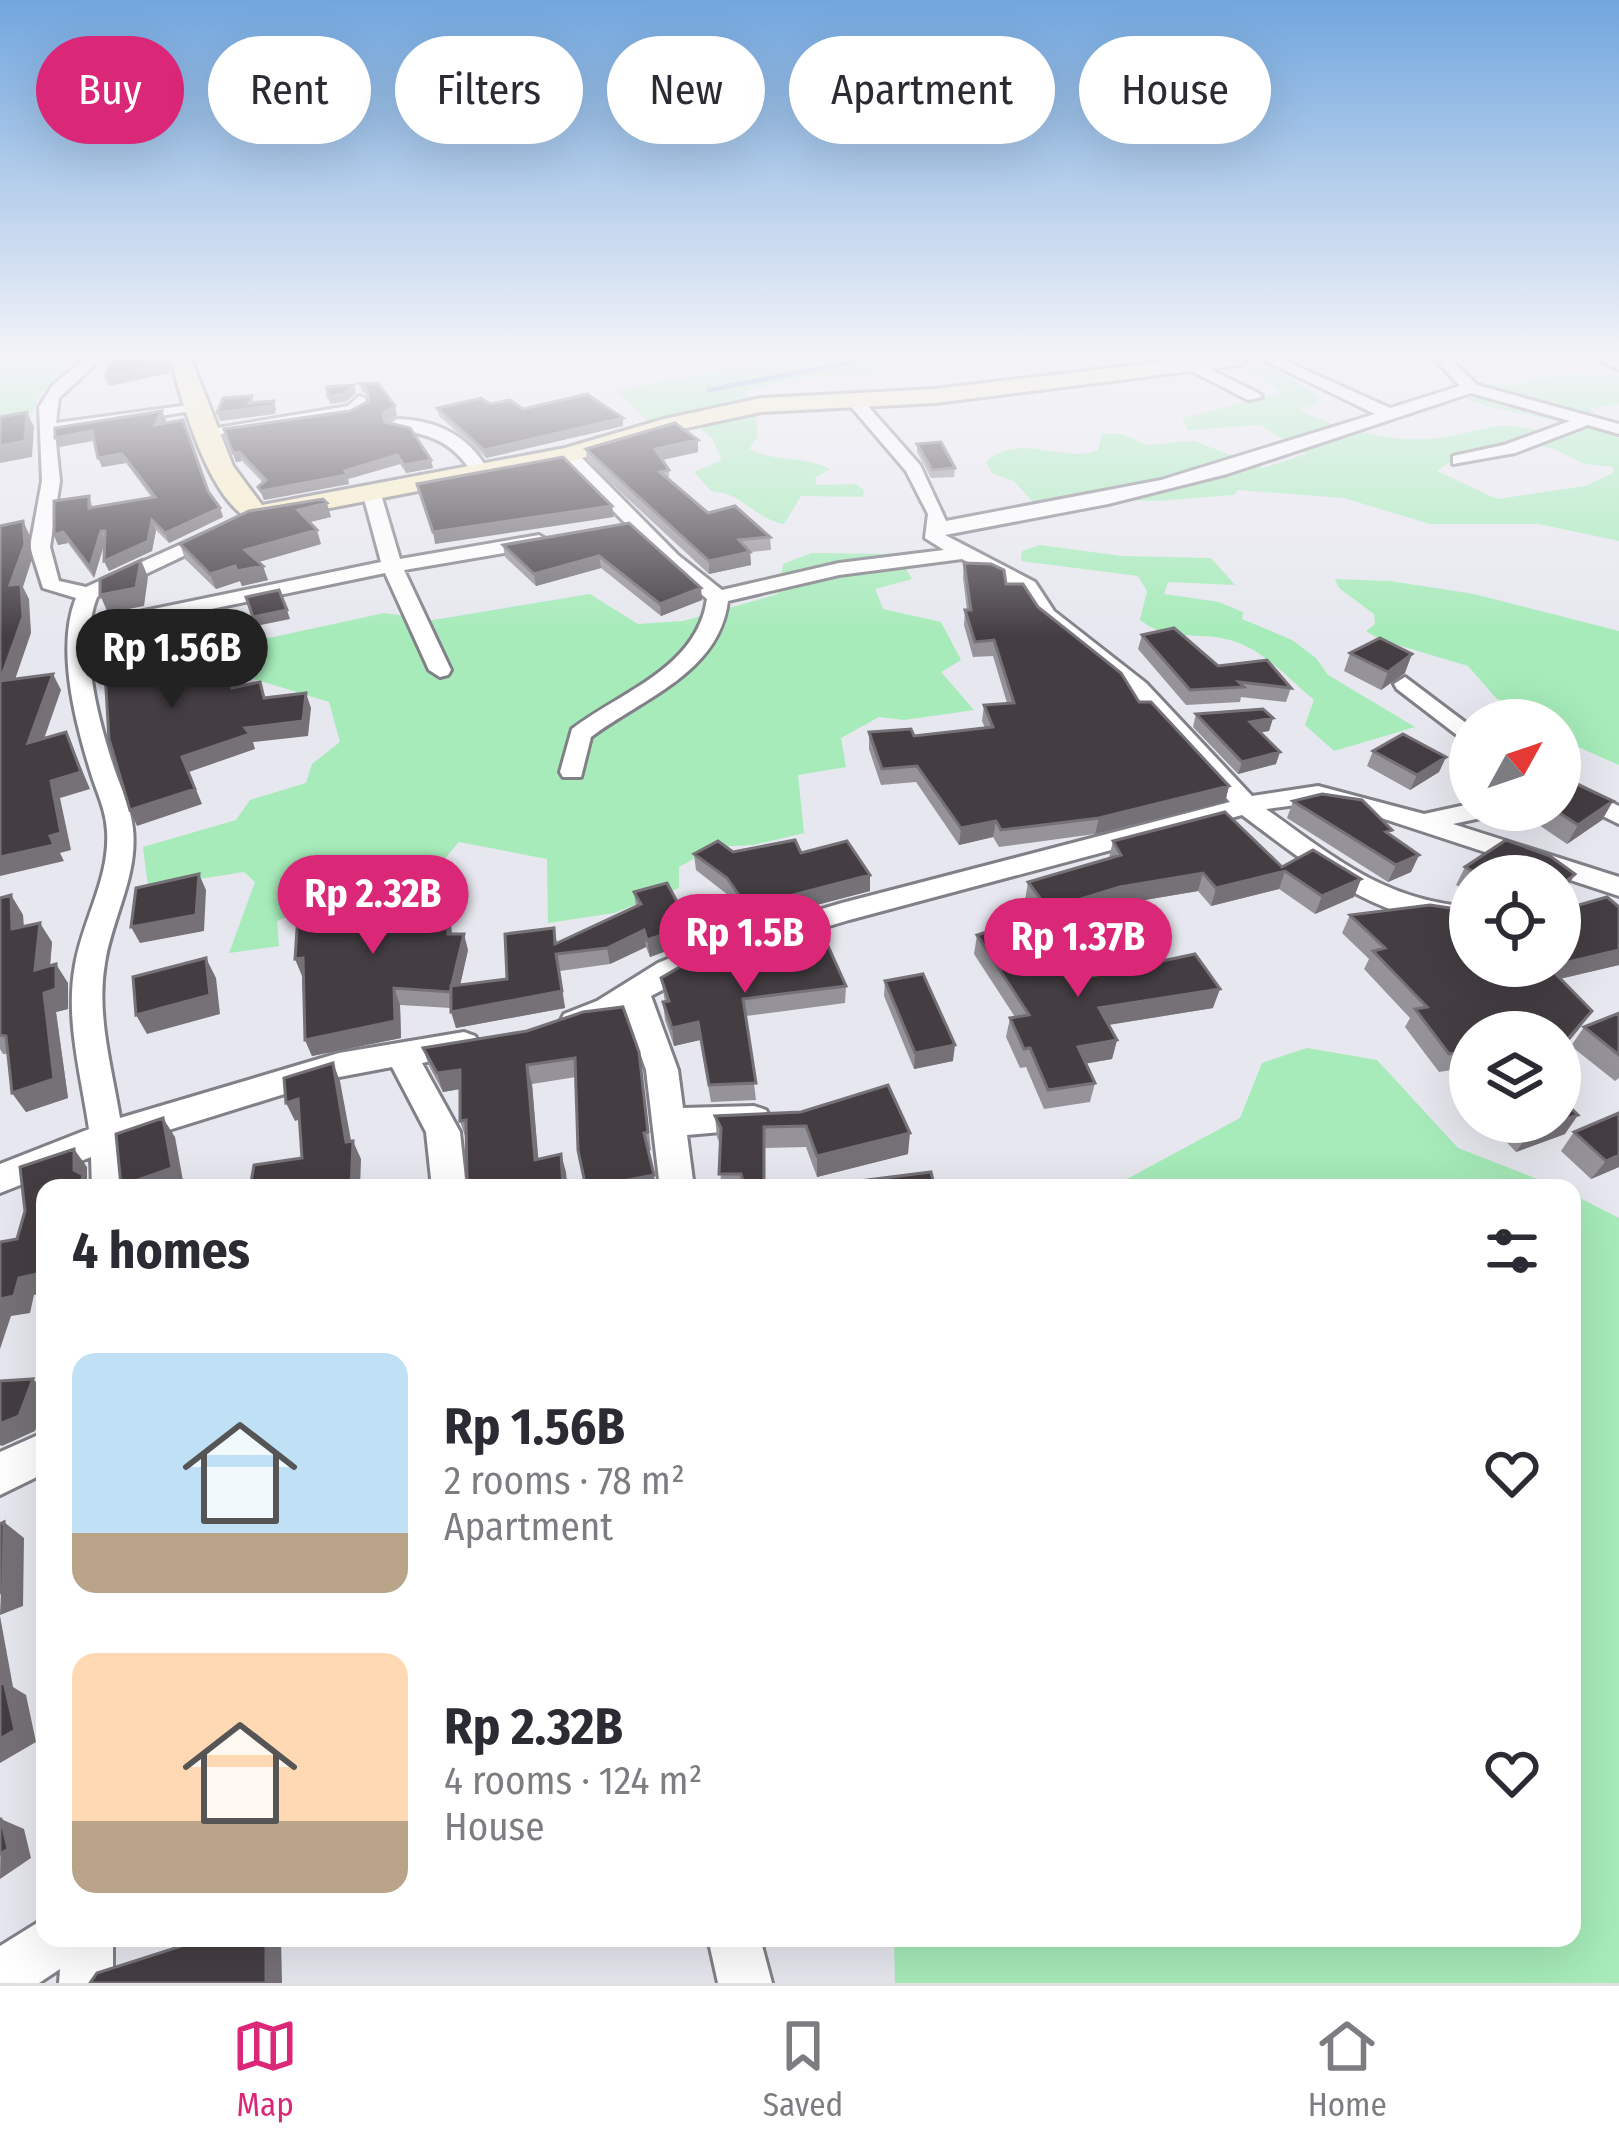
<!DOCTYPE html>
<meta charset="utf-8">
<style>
body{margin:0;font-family:"Fira Sans Condensed",sans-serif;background:#f7f7f7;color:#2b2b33;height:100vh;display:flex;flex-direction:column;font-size:45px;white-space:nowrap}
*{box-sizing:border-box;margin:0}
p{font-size:39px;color:#7c7c81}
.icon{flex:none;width:66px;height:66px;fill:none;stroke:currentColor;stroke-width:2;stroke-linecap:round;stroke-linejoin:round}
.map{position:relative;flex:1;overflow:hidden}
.details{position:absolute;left:36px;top:1179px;width:1545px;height:768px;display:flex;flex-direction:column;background:#fff;border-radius:24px;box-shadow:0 12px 48px #0002}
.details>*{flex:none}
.top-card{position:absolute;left:36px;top:36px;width:1548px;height:108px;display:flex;gap:24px}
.needle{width:78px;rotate:50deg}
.buttons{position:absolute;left:1449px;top:699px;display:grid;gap:24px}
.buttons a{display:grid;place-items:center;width:132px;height:132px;border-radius:50%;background:#fff;box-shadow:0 12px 48px #0002;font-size:60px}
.price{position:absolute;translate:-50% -102px;padding:0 27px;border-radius:42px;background:#db2777;color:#fff;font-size:39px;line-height:78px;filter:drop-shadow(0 3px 6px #0008)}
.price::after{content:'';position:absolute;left:50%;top:72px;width:36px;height:27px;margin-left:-18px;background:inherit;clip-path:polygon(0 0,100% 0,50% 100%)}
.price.current{background:#222;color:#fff}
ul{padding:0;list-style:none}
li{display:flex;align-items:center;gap:36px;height:300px;padding:0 36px}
li span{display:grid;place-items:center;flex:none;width:336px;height:240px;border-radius:24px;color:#555}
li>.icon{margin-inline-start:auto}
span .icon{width:144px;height:144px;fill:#fffc;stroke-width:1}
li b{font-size:51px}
h2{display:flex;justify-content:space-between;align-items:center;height:144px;padding:0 36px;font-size:51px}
.tag{padding:0 42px;border-radius:54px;background:#fff;box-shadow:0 12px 48px #0002;font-size:42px;line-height:108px}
.tag.current{background:#db2777;color:#fff}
.tab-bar{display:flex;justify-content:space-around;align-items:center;height:168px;border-top:3px solid #e1e1e2;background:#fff;font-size:33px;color:#7c7c81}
.tab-bar a{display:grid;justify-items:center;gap:6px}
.tab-bar .current{color:#db2777}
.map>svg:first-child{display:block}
</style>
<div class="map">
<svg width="1619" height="1983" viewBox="0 0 1619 1983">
<rect width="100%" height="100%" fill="#e7e7ef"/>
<!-- green -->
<path fill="#a6ebb9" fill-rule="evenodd" d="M0,359H80L40,394L31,418L0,426Z
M776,359H944L884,365L876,373L789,379L743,392L764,409L756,419L758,436L749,449C775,463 804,455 830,469L815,478L817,485L856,484L864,490L863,497L801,496L784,524C751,517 746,494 711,491L694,472L722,460L712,438L690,420L648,421L617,391Z
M1244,360L1277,370L1319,396L1317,403L1300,410C1342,432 1405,446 1451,436C1470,433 1497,423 1515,426C1538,429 1555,440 1577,429C1542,413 1489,412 1464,397L1480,395L1484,384L1514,385L1563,373L1619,376V404L1590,408L1597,416L1586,424L1619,438V541L1539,524H1430L1344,498L1238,490L1234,495L1156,501L1103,499L1040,510L1014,481L993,474L986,462C1019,433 1052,459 1091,453L1098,450L1102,434H1122L1146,445L1194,441L1263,468L1306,454L1260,425L1188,430L1182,418L1282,393L1262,378L1225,365ZM1516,441L1552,448L1585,464L1613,467V473L1585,486L1497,499L1437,471L1459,455Z
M1040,545L1122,556L1211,558L1235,585L1168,582L1164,594L1219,602L1243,612L1242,619L1292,640L1316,658L1328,675L1415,727L1334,751L1305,725L1314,700C1288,678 1263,649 1230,640C1194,630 1174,645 1140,620L1147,591L1138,576L1021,561L1022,551Z
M812,553L896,554L912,579L875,589L883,609L941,622L961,660L941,672L974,710L904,720L879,717L841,738L846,767L798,775L804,833L753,845L715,847L679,867V888L614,913L548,923L547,859L459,842L426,880C372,882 327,899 277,921L279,946L229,953L255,882L244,872L148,887L143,847L236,820L250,800L306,783L312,764L340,742L329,702L221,669L193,648L210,636L235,631L269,638L384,613L433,620L590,594L638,624L683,621L778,594L783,564Z
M1335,579L1390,581L1474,594L1619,631V765L1560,739V720H1531L1496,698L1468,666L1381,640L1366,631L1375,624L1374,614L1339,588Z
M1307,1048L1377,1060L1458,1148L1561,1188H1110L1240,1118L1262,1063Z
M1572,1194L1619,1218V1983H895L894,1938H1572Z"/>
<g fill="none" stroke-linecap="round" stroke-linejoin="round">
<!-- stream -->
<path stroke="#5e91ce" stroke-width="4.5" d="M709,390L868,359"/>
<defs>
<path id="minor" d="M85,359H101L59,398L56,423L196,404L204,409L55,433L60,481L50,547L59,581L86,587L213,530L230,534L97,597C78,646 98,719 114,768C121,789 131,807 133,829C138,876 112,918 105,963C96,1015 112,1068 120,1118L339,1053L464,1032L475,1036L480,1044L475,1052L422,1063L460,1132L466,1188H432L426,1132L392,1067L339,1077L124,1144L126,1188H92L91,1157L0,1193V1164L89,1129C81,1075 65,1019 75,965C83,919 110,878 107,831C106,809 96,791 90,770C75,721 56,647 76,598L43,588L30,547L42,481L39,407L53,385Z
M1262,359H1281L1390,408L1460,386L1435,359H1450L1477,385L1619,424V434L1588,425L1515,453L1453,464V456L1504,445L1570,421L1471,393L1227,474L1108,504L945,535L1035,582L1054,611L1146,683L1252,796L1318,786L1424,814L1470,804V810H1494L1490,816L1453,824L1619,877V896L1351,808L1318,802L1266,809C1335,858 1383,900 1470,907V927C1371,918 1319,872 1242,815L849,920L721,959L651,996L678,1070L683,1108L754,1106L766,1110L771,1119L766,1128L687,1135L694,1188H660L646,1070L626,1012L575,1033L564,1030L560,1022L564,1014L597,1001L658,963L701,945L842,903L1230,802L1130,693L1039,619L1020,590L962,559L839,575L728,601C719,673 643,698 591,737L581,777H563L560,772L572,729C622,691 697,668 707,599L664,563L563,459V451H575L678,555L722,590L839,563L944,550L925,538L928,514L906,471L847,402V396H859L920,465L946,521L1161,480L1375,414Z
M1597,359H1619V369Z
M1193,361L1260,394L1262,397L1248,400L1188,369L1185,366Z
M359,396L365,398L367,407L352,415L207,436L199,431L348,406Z
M397,419C436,420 468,435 488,470L473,474C452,440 428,434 391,428L389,424Z
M371,486L380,491L400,559L539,535L549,541L539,547L404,570L451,670L448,675L440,677L429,670L385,573L105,631L94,625L105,619L381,562L362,491Z
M1405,677L1470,726V745L1397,689L1394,684Z
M1560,777L1619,806V824L1560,795Z
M45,1432V1473L0,1495V1452Z
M45,1918V1938H113V1983H59L60,1969L39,1983H0V1946Z
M708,1938H760L772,1983H718Z"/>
<path id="secondary" d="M171,359H191L233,466L262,505L565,448L664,419L761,398L935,389L1187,359H1249L1239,365L935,403L761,412L677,430L569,462L257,522C211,510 181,400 171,359Z"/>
</defs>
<!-- minor casing -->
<use href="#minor" stroke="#818088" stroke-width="6"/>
<!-- secondary casing -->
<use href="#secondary" stroke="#818088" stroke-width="6"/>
<!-- minor -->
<use href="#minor" fill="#fff" fill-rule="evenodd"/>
<!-- secondary -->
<use href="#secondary" fill="#faedc2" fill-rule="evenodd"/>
</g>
<!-- wall -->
<path fill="#969299" d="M378,383L397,415L386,422L433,468L406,473L400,464L348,479L349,484L264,500L258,487L263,483L242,461L236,462L224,429L350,411L369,401L368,396L362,392L360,384Z
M490,404L523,409L623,426L486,458L439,416L437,408Z
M162,411L166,420L164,424L220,508L223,517L169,543L156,530L152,551L109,571L104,561L105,542L94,578L68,543L58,545L54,535L89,496L93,508L152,498L126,463L102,467L94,441L59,447Z
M698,440V452L662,460L669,470V480L708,513L770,537L771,550L750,552L751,565L709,574L587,461L586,449Z
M917,444L955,468L954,477L931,478L917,452Z
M331,517L309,522L321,544L259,562L268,580L242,586L240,581L216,589L185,559L180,544Z
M629,523L702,600L661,616L601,568L536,586L505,557L503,545Z
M964,563L1006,584L1038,607L1229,786L1225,802L1095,834L999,847L993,837L959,845L916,782L881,785L869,749V732L914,736L985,728L982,721L984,705L1007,703L993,656L973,657L964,625L965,610H967L963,578Z
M1142,635L1218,666L1291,688L1286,702L1241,697L1240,702L1186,705L1138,649Z
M1350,653L1405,673L1381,690L1344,671Z
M1196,714L1273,718L1269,731L1260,732L1276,764L1238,774L1193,727Z
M1373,751L1446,757L1439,772L1410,790L1367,766Z
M1293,801L1390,835L1419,855L1411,872L1388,882L1287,818Z
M1613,801L1602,820L1567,844L1536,823L1543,810H1560Z
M1113,841L1282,867L1361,879L1354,897L1315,914L1279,889L1211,906L1198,891L1115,905L1045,927L1025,900L1028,882L1109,858Z
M733,852L801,853L870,891L748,923L728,895L696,870L694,854Z
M1465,867L1575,874L1564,892L1560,876H1470V893L1456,885Z
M399,882L403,894L449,904L452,934L468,950L460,985L507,979L554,928L557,943L636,906L634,892L690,926L691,942L650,957L646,947L610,964L560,971L565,1008L456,1028L451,1008L400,1005L401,1038L312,1056L305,1040L302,976L360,905Z
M11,895L23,915L24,926L52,942L50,966L68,983V1009L56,1012L68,1098L26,1112L12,1093L8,1054H3L0,1049V898Z
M1572,907H1619V965L1560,979L1579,1029L1560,1032H1470V1067L1439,1072L1405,1027L1410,1018L1364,969L1369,959L1342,933L1350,915L1470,966Z
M793,923L846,986L845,1003L746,1016L756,1100L711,1102L700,1040L674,1046L665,1020L663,1002H665L661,978L794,944Z
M977,935L1069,981L1213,1008L1109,1025L1117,1040L1112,1059L1086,1063L1095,1083L1090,1102L1044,1109L1026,1067L1020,1068L1006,1037L1010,1018L1015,1017L974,954Z
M885,981L953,1061L914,1069L884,996Z
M1619,1013V1078L1615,1081L1571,1046L1584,1027Z
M423,1048L639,1052L651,1150L648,1151L576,1077L532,1084L538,1159L566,1172L567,1188H470L467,1180L466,1139L460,1121V1089L443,1092L429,1066Z
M801,1112L908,1154L817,1177L806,1147L765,1148V1188H721L720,1144L717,1137L715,1116Z
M1619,1113V1167L1591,1179L1561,1151L1574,1132Z
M1487,1122H1560L1565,1134L1516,1152Z"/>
<!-- shaded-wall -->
<path fill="#757177" d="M168,359L170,373L109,386L105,376Z
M354,385L356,393L346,402L330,404L328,397Z
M252,396L254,404L274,401L276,409L275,414L220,421L217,413L249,403Z
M395,406L397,415L385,423L383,414Z
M162,411L166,420L158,434L155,425Z
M27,412L34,427L32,457L0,463V446Z
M623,418V426L486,458L484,450Z
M92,431L96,440L59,447L55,438Z
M698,440V452L657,461L655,449Z
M239,452L242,461L236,462L233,453Z
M122,454L126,463L102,467L98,458Z
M397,455L400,464L348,479L349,484L264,500L261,491Z
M431,460L433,468L406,473L404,465Z
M327,503L331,517L302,524L298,510Z
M612,506L614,517L435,544L433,532Z
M220,508L223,517L169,543L165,533Z
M152,520L156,530L152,551L109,571L104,561Z
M23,521L30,536L32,559L23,587L29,599L31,633L9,697L0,681L10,585Z
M317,530L321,544L251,564L245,550Z
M101,531L105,541L94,578L90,567Z
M63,532L68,543L58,545L54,535Z
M750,552L751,565L709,574V561Z
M599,556L601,568L536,586L534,574Z
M141,560L148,577L144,606L108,613L100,595Z
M235,566H263L268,580L242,586L240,581L216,589L210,574Z
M701,588L702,600L661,616L660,604Z
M287,610L290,619L256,626L253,617Z
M176,640L182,654L176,696L170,681Z
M1412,654L1405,673L1381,690L1388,672Z
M53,674L61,690L37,759L28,743Z
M306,693L311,708L308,736L253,742L255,749L189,772L202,804L137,826L130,810L182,757L245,728Z
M1273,718L1269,731L1246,735L1250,722Z
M66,732L90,789L60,798L71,850L60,853L64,861L0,876V857L50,836L51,781Z
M1280,752L1276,764L1238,774L1242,762Z
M1446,757L1439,772L1410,790L1417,775Z
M1229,786L1225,802L1095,834L1099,818Z
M1613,801L1602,820L1567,844L1578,825Z
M996,821L993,837L959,845L961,828Z
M1419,855L1411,872L1388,882L1396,865Z
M1285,871L1279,889L1211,906L1216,888Z
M1203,873L1198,891L1115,905L1045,927L1048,909L1120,887Z
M199,874L206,890L204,931L140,943L131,927Z
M1575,874L1564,892L1560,896V887Z
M870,875V891L748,923L747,907Z
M1361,879L1354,897L1315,914L1322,896Z
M444,887L449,904L453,951L448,934Z
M11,895L23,915L24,948L12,929Z
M40,923L52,942L48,989L35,970Z
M690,926L691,942L650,957L647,940Z
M644,930L646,947L610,964L607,948Z
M464,934L468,950L455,1008L450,992Z
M1619,950V965L1537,984L1548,966H1560V964Z
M556,954L565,1008L456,1028L451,1012Z
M206,958L216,978L220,1014L147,1034L136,1015Z
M303,958L310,975L302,976L295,959Z
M56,964L68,983V1009L56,1012L68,1098L26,1112L12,1093L44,993Z
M394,988L400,1005L401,1038L312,1056L305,1040Z
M1220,989L1213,1008L1094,1027L1099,1008Z
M1592,1011L1579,1029L1560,1052V1048Z
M698,1022L700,1040L674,1046L672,1028Z
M1117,1040L1112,1059L1073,1066L1078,1047Z
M955,1045L953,1061L914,1069L915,1053Z
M333,1063L340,1081L353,1151V1141L361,1159L360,1188H351L346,1142Z
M527,1065L532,1084L540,1178L535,1160Z
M460,1070L466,1088L443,1092L437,1073Z
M298,1099L307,1117L295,1121L286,1103Z
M1578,1115L1565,1134L1516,1152L1529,1133Z
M163,1118L175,1137L184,1186L179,1188H123L121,1186Z
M910,1133L908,1154L817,1177V1156Z
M74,1149L87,1167V1181L92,1188H80L74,1170Z
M561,1154L566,1172L567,1188H563Z
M1619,1155V1167L1591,1179L1606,1161Z
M654,1175L656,1188H591Z
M45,1272V1292L34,1295L30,1313L11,1316L0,1349V1299L19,1278Z
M33,1379L45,1391V1405L35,1431L2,1446L0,1445V1424Z
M4,1522L24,1538L23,1606L0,1615Z
M0,1616L13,1687L26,1695L36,1742L0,1763Z
M1,1819L24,1829L31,1858L0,1879Z
M266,1938H281L282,1983H266Z"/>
<!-- building -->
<path fill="#443e43" stroke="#757177" stroke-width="3" d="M113,359H165L166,363L105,376Z
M378,383L395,406L383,414L385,422L410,428L431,460L404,465L397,455L345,471L347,475L261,491L258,487L266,480L239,452L233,453L224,429L350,411L369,401L367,389L360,384Z
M354,385L344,394L328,397L327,387Z
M587,394L623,418L484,450L437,408L481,398L490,404L510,400L523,409Z
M252,396L249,403L274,401L273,406L217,413L223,398Z
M162,411L155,425L183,420L208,491L220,508L165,533L152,520L148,541L104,561L105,531H101L90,567L63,532L54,535V501L89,496V508L155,497L122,454L98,458L92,431L55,438V428Z
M27,412L25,441L0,446V417Z
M675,423L698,440L655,449L669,470L660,472L708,513L735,506L770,537L739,540L750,552L709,561L586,449Z
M941,442L955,468L932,470L917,444Z
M563,457L612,506L433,532L417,484Z
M323,499L327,503L298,510L317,530L245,550L263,566L237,571L235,566L210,574L180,544L249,511Z
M23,521L25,544L10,585L21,584L23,617L0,681L53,674L28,743L66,732L81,772L51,781L61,833L50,836L54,845L0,857V526Z
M629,523L701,588L660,604L599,556L534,574L503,545Z
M141,560L136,588L100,595V579Z
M964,563L991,564L1004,570L1006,584H1023L1038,607L1121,673L1139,702H1151L1229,786L1099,818L1001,830L996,821L961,828L917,766L882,769L869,732L911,729L914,736L993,727L984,705L1014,703L994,640L975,642L965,610H971Z
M279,590L287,610L253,617L246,597Z
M135,614L134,620L145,618L156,642L176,640L170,681L229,670L232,688L260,682L264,698L306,693L303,721L245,728L250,734L182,757L195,789L130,810L109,739L105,672L99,673L103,620Z
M1174,628L1218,666L1267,660L1291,688L1239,682L1244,687L1190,690L1142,635Z
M1380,638L1412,654L1388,672L1350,653Z
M1263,709L1273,718L1250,722L1280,752L1242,762L1196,714Z
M1403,734L1446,757L1417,775L1373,751Z
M1576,784L1613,801L1578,825L1555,810H1560V794Z
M1322,794L1362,800L1392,830L1386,832L1419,855L1396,865L1293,801Z
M1225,812L1282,867L1313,850L1361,879L1322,896L1285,871L1216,888L1203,873L1120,887L1048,909L1028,882L1121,855L1113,841Z
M795,840L801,853L847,841L870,875L747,907L727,878L694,854L718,841L733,852Z
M1506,840L1550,856L1575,874L1560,887V876H1481L1465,867Z
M199,874L196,915L131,927L136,888Z
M399,882L397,895L444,887L448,934H464L450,992L394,988L395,1021L305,1040L303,958L295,959L298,914L360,905L364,884Z
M667,883L690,926L647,940L644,930L607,948L556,954L562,991L451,1012V986L507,979L505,934L554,928L555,944L641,904L634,892Z
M11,895L12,929L40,923L35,970L56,964V989L44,993L54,1079L12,1093L6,1036L0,1035V898Z
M1566,896L1572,907L1607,897L1619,907V950L1560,964V898Z
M1430,905L1470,911V966H1550H1548L1592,1011L1560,1048V1032H1470V1051L1449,1054L1415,1009L1427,1007L1373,951L1385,948L1350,915Z
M815,917L846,986L743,999L756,1083L709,1085L698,1022L672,1028L663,1002L669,1001L661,978L685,964L802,942L793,923Z
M1020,921L1069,981L1195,954L1220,989L1099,1008L1117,1040L1078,1047L1095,1083L1048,1090L1030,1048L1024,1049L1010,1018L1029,1015L977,935Z
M206,958L210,995L136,1015L133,977Z
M923,974L955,1045L915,1053L885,981Z
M623,1007L639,1052L648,1132L644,1133L654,1175L586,1188L578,1150L575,1058L527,1065L535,1160L561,1154L563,1188H506V1183L467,1180L466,1120L460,1121V1070L437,1073L423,1048L527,1031L583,1012Z
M1619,1013V1055L1584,1027Z
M333,1063L346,1142L353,1141L351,1188H250L254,1165L302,1158L298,1099L286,1103L284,1078Z
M888,1085L910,1133L817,1156L806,1126L764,1127V1188H745L741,1174H719L721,1128L715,1116L801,1112Z
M1560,1097L1578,1115L1560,1121Z
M1619,1113V1155L1606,1161L1574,1132Z
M163,1118L172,1168L121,1186L116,1134Z
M1518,1122H1559L1529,1133Z
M74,1149V1170L83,1175L80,1188H45V1272L19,1278L14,1296L0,1299V1242L17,1239L25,1211L20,1167Z
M931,1172L935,1188H830L828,1185Z
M33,1379L19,1416L0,1424V1381Z
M4,1522L3,1592L0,1593V1524Z
M4,1682L15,1730L0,1739V1684Z
M1,1819L8,1849L0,1854V1819Z
M188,1938H266V1983H90L97,1973L188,1944Z"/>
<!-- sky -->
<linearGradient id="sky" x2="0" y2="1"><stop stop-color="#71a6de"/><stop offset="0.56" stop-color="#f4f4f8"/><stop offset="1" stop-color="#f4f4f8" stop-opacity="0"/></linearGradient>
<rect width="1619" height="637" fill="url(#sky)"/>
</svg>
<div class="buttons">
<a><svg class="needle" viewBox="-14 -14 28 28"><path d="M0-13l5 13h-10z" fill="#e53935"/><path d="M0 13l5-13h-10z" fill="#7c7c81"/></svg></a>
<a><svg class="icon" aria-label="locate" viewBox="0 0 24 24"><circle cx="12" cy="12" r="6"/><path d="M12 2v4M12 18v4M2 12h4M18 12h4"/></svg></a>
<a><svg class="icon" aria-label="layers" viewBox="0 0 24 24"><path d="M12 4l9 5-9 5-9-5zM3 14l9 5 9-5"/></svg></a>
</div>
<b class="price current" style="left:172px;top:711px">Rp 1.56B</b>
<b class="price" style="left:373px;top:957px">Rp 2.32B</b>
<b class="price" style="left:745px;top:996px">Rp 1.5B</b>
<b class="price" style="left:1078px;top:1000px">Rp 1.37B</b>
<div class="top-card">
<a class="tag current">Buy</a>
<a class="tag">Rent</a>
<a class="tag">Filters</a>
<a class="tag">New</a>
<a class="tag">Apartment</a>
<a class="tag">House</a>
</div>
<section class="details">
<h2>4 homes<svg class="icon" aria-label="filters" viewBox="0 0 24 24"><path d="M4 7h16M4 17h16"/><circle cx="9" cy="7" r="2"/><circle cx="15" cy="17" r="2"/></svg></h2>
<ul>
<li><span style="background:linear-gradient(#bfe0f5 75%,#b9a48a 0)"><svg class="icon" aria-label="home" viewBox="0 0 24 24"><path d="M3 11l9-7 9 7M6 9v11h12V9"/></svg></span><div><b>Rp 1.56B</b><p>2 rooms · 78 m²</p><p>Apartment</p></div><svg class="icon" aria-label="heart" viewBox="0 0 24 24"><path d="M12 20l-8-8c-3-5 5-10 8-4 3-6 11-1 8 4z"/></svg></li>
<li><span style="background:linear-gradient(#ffd9b3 70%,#b9a48a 0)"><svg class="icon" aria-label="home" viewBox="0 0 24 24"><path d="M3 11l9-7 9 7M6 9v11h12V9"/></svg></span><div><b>Rp 2.32B</b><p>4 rooms · 124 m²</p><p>House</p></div><svg class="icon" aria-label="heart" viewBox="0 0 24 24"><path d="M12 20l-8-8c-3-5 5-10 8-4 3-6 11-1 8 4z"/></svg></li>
</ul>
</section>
</div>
<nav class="tab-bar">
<a class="current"><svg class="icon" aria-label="map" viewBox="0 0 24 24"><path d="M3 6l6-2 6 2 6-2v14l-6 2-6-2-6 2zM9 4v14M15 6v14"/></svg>Map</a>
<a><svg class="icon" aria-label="saved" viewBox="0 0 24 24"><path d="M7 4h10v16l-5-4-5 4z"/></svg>Saved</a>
<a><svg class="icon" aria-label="home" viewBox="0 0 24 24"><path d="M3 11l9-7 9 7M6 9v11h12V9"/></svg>Home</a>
</nav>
